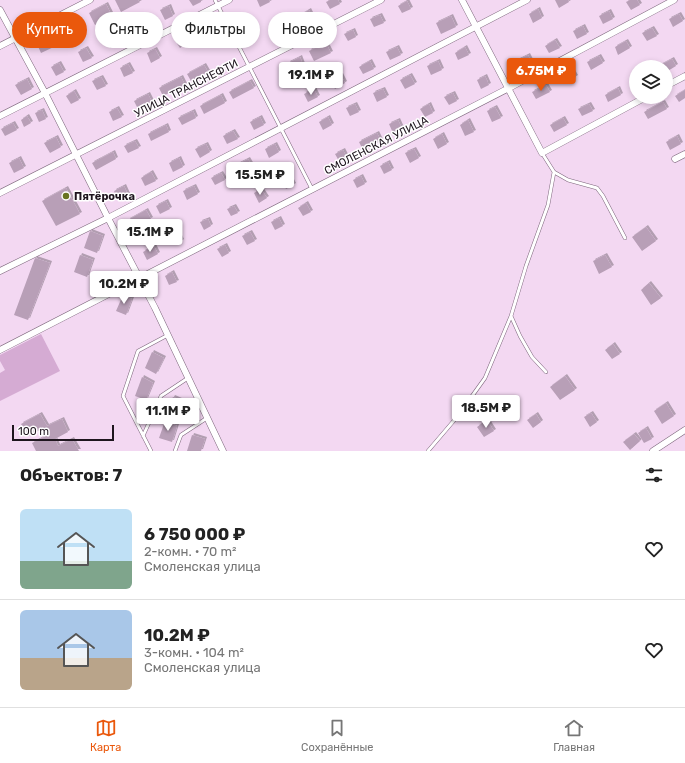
<!DOCTYPE html>
<html lang="ru">
<meta charset="utf-8">
<style>
body{margin:0;font-family:Rubik,sans-serif;background:#f6f6f6;color:#222;height:100vh;display:flex;flex-direction:column;font-size:15px;white-space:nowrap}
*{box-sizing:border-box;margin:0}
p{font-size:13px;color:#767676}
.icon{flex:none;width:22px;height:22px;fill:none;stroke:currentColor;stroke-width:2;stroke-linecap:round;stroke-linejoin:round}
.map{position:relative;height:451px;overflow:hidden}
.side{display:flex;flex-direction:column;background:#fff;flex:1}
.side>*{flex:none}
.banner{position:absolute;left:12px;top:12px;width:400px;height:36px;display:flex;gap:8px}
.buttons{position:absolute;left:629px;top:60px;display:grid;gap:8px}
.buttons a{display:grid;place-items:center;width:44px;height:44px;border-radius:50%;background:#fff;box-shadow:0 2px 6px #0003;font-size:20px}
.scale{position:absolute;left:12px;bottom:10px;width:102px;box-sizing:border-box;padding-left:4px;border:2px solid #1e151e;border-top:0;font-size:11px;line-height:14px;white-space:nowrap;color:#1e151e;-webkit-text-stroke:3px #fff;paint-order:stroke}
.price{position:absolute;translate:-50% -34px;padding:0 9px;border-radius:4px;background:#fff;color:#222;font-size:13px;line-height:26px;filter:drop-shadow(0 1px 2px #0008)}
.price::after{content:'';position:absolute;left:50%;top:24px;width:12px;height:9px;margin-left:-6px;background:inherit;clip-path:polygon(0 0,100% 0,50% 100%)}
.price.current{background:#ea580c;color:#fff}
ul{padding:0;list-style:none}
li{display:flex;align-items:center;gap:12px;height:100px;padding:0 20px}
li+li{border-top:1px solid #e0e0e0}
li span{display:grid;place-items:center;flex:none;width:112px;height:80px;border-radius:6px;color:#555}
li>.icon{margin-inline-start:auto}
span .icon{width:48px;height:48px;fill:#fffc;stroke-width:1}
li b{font-size:17px}
h2{display:flex;justify-content:space-between;align-items:center;height:48px;padding:0 20px;font-size:17px}
.pill{padding:0 14px;border-radius:18px;background:#fff;box-shadow:0 2px 6px #0003;font-size:14px;line-height:36px}
.pill.current{background:#ea580c;color:#fff}
.dock{display:flex;justify-content:space-around;align-items:center;height:56px;border-top:1px solid #e0e0e0;background:#fff;font-size:11px;color:#767676}
.dock a{display:grid;justify-items:center;gap:2px}
.dock .current{color:#ea580c}
.map>svg:first-child{display:block}
</style>
<div class="map">
<svg width="685" height="451" viewBox="0 0 685 451">
<defs>
<filter id="shadow"><feDropShadow dx="2" dy="-2" stdDeviation="0" flood-color="#0004"/></filter>
</defs>
<rect width="100%" height="100%" fill="#f3d8f2"/>
<!-- green -->
<path fill="#d5abd3" d="M41,334L60,371L0,401V373L5,370L0,361V355Z"/>
<!-- building -->
<path fill="#b89fb7" filter="url(#shadow)" d="M115,0H138L140,2L121,12Z
M189,0H201V2L193,6Z
M257,0H269L270,2L260,7Z
M330,0H338L340,4L330,9L326,2Z
M555,0H568L569,2L559,8Z
M630,0H637L640,5L631,10L626,2Z
M407,1L411,9L402,13L398,6Z
M106,4L112,16L95,25L89,13Z
M169,6L173,16L165,20L160,10Z
M538,9L542,18L533,23L529,14Z
M309,10L313,18L302,23L299,16Z
M609,11L613,19L603,24L599,16Z
M679,14L683,21L673,27L669,19Z
M380,15L384,23L374,27L370,19Z
M451,16L456,27L441,34L436,23Z
M140,20L146,30L138,34L133,24Z
M210,21L215,30L206,35L201,25Z
M282,24L286,32L276,37L272,29Z
M583,26L587,34L577,39L573,31Z
M652,28L657,36L647,41L642,33Z
M353,30L356,37L348,41L344,34Z
M53,34L58,45L41,53L36,42Z
M114,34L119,43L110,48L106,38Z
M183,34L188,43L180,48L174,39Z
M555,40L560,48L549,53L545,46Z
M626,41L630,48L618,55L615,47Z
M326,43L331,53L314,61L309,51Z
M397,47L401,55L390,60L386,52Z
M465,47L469,55L458,60L455,53Z
M86,48L92,58L83,62L78,52Z
M155,49L160,58L151,63L147,53Z
M528,55L532,63L522,68L518,60Z
M599,56L603,63L591,70L587,62Z
M300,57L303,65L292,71L288,63Z
M672,59L676,66L666,72V67H657Z
M370,61L374,69L363,74L359,67Z
M438,61L442,70L431,75L427,66Z
M59,63L64,72L56,76L51,67Z
M128,64L133,73L124,77L120,68Z
M204,65L208,72L191,81L187,74Z
M572,70L576,77L564,84L560,77Z
M341,75L345,83L335,89L331,81Z
M410,75L415,84L405,89L400,80Z
M485,76L489,85L481,89L477,80Z
M101,77L106,86L97,90L92,81Z
M181,77L185,85L163,96L159,88Z
M27,79L32,89L21,95L15,85Z
M250,81L254,88L233,99L229,92Z
M546,85L550,92L536,99L532,92Z
M618,88L621,95L608,102L605,95Z
M314,89L318,97L308,102L304,94Z
M383,89L387,97L377,102L373,93Z
M685,90V98L679,102L675,96Z
M74,91L79,100L71,104L66,96Z
M453,93L457,101L449,105L444,97Z
M148,94L152,102L138,109L134,101Z
M221,95L225,103L204,114L200,106Z
M663,102L667,109L648,119L644,112Z
M355,104L359,112L350,116L346,108Z
M429,104L433,113L425,117L420,109Z
M589,104L593,111L582,116L578,109Z
M495,107L501,118L492,122L487,111Z
M117,108L122,117L113,121L109,112Z
M42,110L46,119L39,122L35,113Z
M193,111L196,118L182,125L178,118Z
M27,116L31,123L24,127L21,120Z
M260,117L264,125L254,130L250,122Z
M328,117L332,125L323,130L319,122Z
M563,118L567,125L554,132L550,125Z
M398,120L402,129L393,133L389,124Z
M468,120L474,132L465,136L460,125Z
M13,123L17,130L5,136L1,129Z
M166,125L169,132L151,141L148,134Z
M233,131L238,139L227,144L223,136Z
M377,133L381,141L363,150L359,142Z
M442,134L447,144L438,149L433,139Z
M677,136L681,144L670,150L666,142Z
M56,137L61,147L50,153L44,143Z
M135,141L139,148L128,153L124,146Z
M206,144L210,152L200,158L195,149Z
M275,144L279,152L269,158L265,149Z
M414,149L419,158L410,163L405,153Z
M343,150L347,158L339,161L335,154Z
M113,152L116,159L96,170L92,163Z
M19,158L24,168L14,173L9,163Z
M179,158L183,167L173,172L169,163Z
M248,159L252,166L242,172L238,164Z
M388,162L392,170L384,174L380,166Z
M151,172L156,181L145,186L141,178Z
M221,173L225,180L215,185L211,178Z
M288,173L294,185L286,189L280,177Z
M361,176L365,184L357,188L353,180Z
M124,186L128,195L118,200L114,191Z
M194,186L198,194L187,200L183,191Z
M66,188L80,214L56,226L42,201Z
M261,189L267,198L259,203L254,193Z
M166,201L170,209L160,214L156,206Z
M306,203L311,212L303,216L298,208Z
M234,206L238,213L231,216L227,209Z
M146,210L151,219L133,228L128,220Z
M279,218L283,226L275,230L271,222Z
M208,219L211,226L204,230L200,222Z
M646,227L656,241L642,251L632,237Z
M90,231L103,236L97,253L84,248Z
M250,232L255,241L247,245L242,236Z
M178,233L182,241L176,245L172,237Z
M225,245L229,253L222,257L217,249Z
M154,246L158,254L147,260L143,252Z
M80,255L93,260L87,277L74,272Z
M605,255L612,267L599,274L593,261Z
M35,258L50,263L28,320L14,315Z
M172,272L177,282L169,285L165,276Z
M649,283L661,298L651,305L641,290Z
M123,295L132,299L126,315L116,311Z
M613,344L620,354L612,359L605,350Z
M152,352L164,358L156,374L145,368Z
M565,376L575,390L560,400L550,387Z
M142,377L153,383L146,400L135,396Z
M173,397L187,403L179,418L165,412Z
M666,403L674,416L662,424L654,411Z
M591,413L597,422L590,427L584,417Z
M40,414L47,426L62,419L68,432L55,439L58,446L72,439L79,451H36L32,443L44,437L40,430L28,436L21,424Z
M536,414L541,422L533,428L527,420Z
M487,420L494,431L484,437L477,427Z
M165,421L177,426L172,442L159,438Z
M646,428L652,439L644,443L638,433Z
M634,434L640,441L630,450L623,442Z
M192,435L205,439L201,451H187Z"/>
<g fill="none" stroke-linecap="round" stroke-linejoin="round">
<defs>
<path id="lane" d="M215,0L312,189
M554,172L568,180L597,188L603,196L625,238
M511,316L520,336L532,357L546,372
M143,436L161,396L188,378
M151,451L123,396L138,351L168,335
M175,451L181,435L207,418
M428,451L457,417L485,378L511,316L526,266L548,205L554,172L542,153"/>
<path id="street" d="M462,0L542,153L646,97
M0,10L45,93L108,218L155,308L223,451
M0,46L90,0
M666,86L685,76
M0,116L229,0
M675,159L685,154
M0,193L381,0
M0,271L108,218L527,0
M0,350L509,88L674,0
M653,451L685,430"/>
</defs>
<!-- lane casing -->
<use href="#lane" stroke="#7d667c" stroke-width="4"/>
<!-- street casing -->
<use href="#street" stroke="#7d667c" stroke-width="7"/>
<!-- lane -->
<use href="#lane" stroke="#fff" stroke-width="3"/>
<!-- street -->
<use href="#street" stroke="#fff" stroke-width="6"/>
</g>
<!-- markers -->
<circle fill="#677420" stroke="#fff" stroke-width="1.5" cx="66" cy="196" r="4"/>
<g text-anchor="middle" stroke-width="3" stroke-linejoin="round" paint-order="stroke">
<!-- street labels -->
<g font-size="11" fill="#1e151e" stroke="#fff">
<text transform="translate(186 88) rotate(-27)" y="4">УЛИЦА ТРАНСНЕФТИ</text>
<text transform="translate(376 145) rotate(-27)" y="4">СМОЛЕНСКАЯ УЛИЦА</text>
</g>
<!-- poi labels -->
<g font-size="11" font-weight="bold" fill="#1e151e" stroke="#fff" text-anchor="start">
<text x="74" y="200">Пятёрочка</text>
</g>
</g>
</svg>
<div class="buttons">
<a><svg class="icon" aria-label="layers" viewBox="0 0 24 24"><path d="M12 4l9 5-9 5-9-5zM3 14l9 5 9-5"/></svg></a>
</div>
<div class="scale">100 m</div>
<b class="price current" style="left:541px;top:92px">6.75M ₽</b>
<b class="price" style="left:311px;top:96px">19.1M ₽</b>
<b class="price" style="left:260px;top:196px">15.5M ₽</b>
<b class="price" style="left:150px;top:253px">15.1M ₽</b>
<b class="price" style="left:124px;top:305px">10.2M ₽</b>
<b class="price" style="left:486px;top:429px">18.5M ₽</b>
<b class="price" style="left:168px;top:432px">11.1M ₽</b>
<div class="banner">
<a class="pill current">Купить</a>
<a class="pill">Снять</a>
<a class="pill">Фильтры</a>
<a class="pill">Новое</a>
</div>
</div>
<section class="side">
<h2>Объектов: 7<svg class="icon" aria-label="filters" viewBox="0 0 24 24"><path d="M4 7h16M4 17h16"/><circle cx="9" cy="7" r="2"/><circle cx="15" cy="17" r="2"/></svg></h2>
<ul>
<li><span style="background:linear-gradient(#bfe0f5 65%,#7fa58c 0)"><svg class="icon" aria-label="home" viewBox="0 0 24 24"><path d="M3 11l9-7 9 7M6 9v11h12V9"/></svg></span><div><b>6 750 000 ₽</b><p>2-комн. · 70 m²</p><p>Смоленская улица</p></div><svg class="icon" aria-label="heart" viewBox="0 0 24 24"><path d="M12 20l-8-8c-3-5 5-10 8-4 3-6 11-1 8 4z"/></svg></li>
<li><span style="background:linear-gradient(#a9c7e8 60%,#b9a48a 0)"><svg class="icon" aria-label="home" viewBox="0 0 24 24"><path d="M3 11l9-7 9 7M6 9v11h12V9"/></svg></span><div><b>10.2M ₽</b><p>3-комн. · 104 m²</p><p>Смоленская улица</p></div><svg class="icon" aria-label="heart" viewBox="0 0 24 24"><path d="M12 20l-8-8c-3-5 5-10 8-4 3-6 11-1 8 4z"/></svg></li>
</ul>
</section>
<nav class="dock">
<a class="current"><svg class="icon" aria-label="map" viewBox="0 0 24 24"><path d="M3 6l6-2 6 2 6-2v14l-6 2-6-2-6 2zM9 4v14M15 6v14"/></svg>Карта</a>
<a><svg class="icon" aria-label="saved" viewBox="0 0 24 24"><path d="M7 4h10v16l-5-4-5 4z"/></svg>Сохранённые</a>
<a><svg class="icon" aria-label="home" viewBox="0 0 24 24"><path d="M3 11l9-7 9 7M6 9v11h12V9"/></svg>Главная</a>
</nav>
